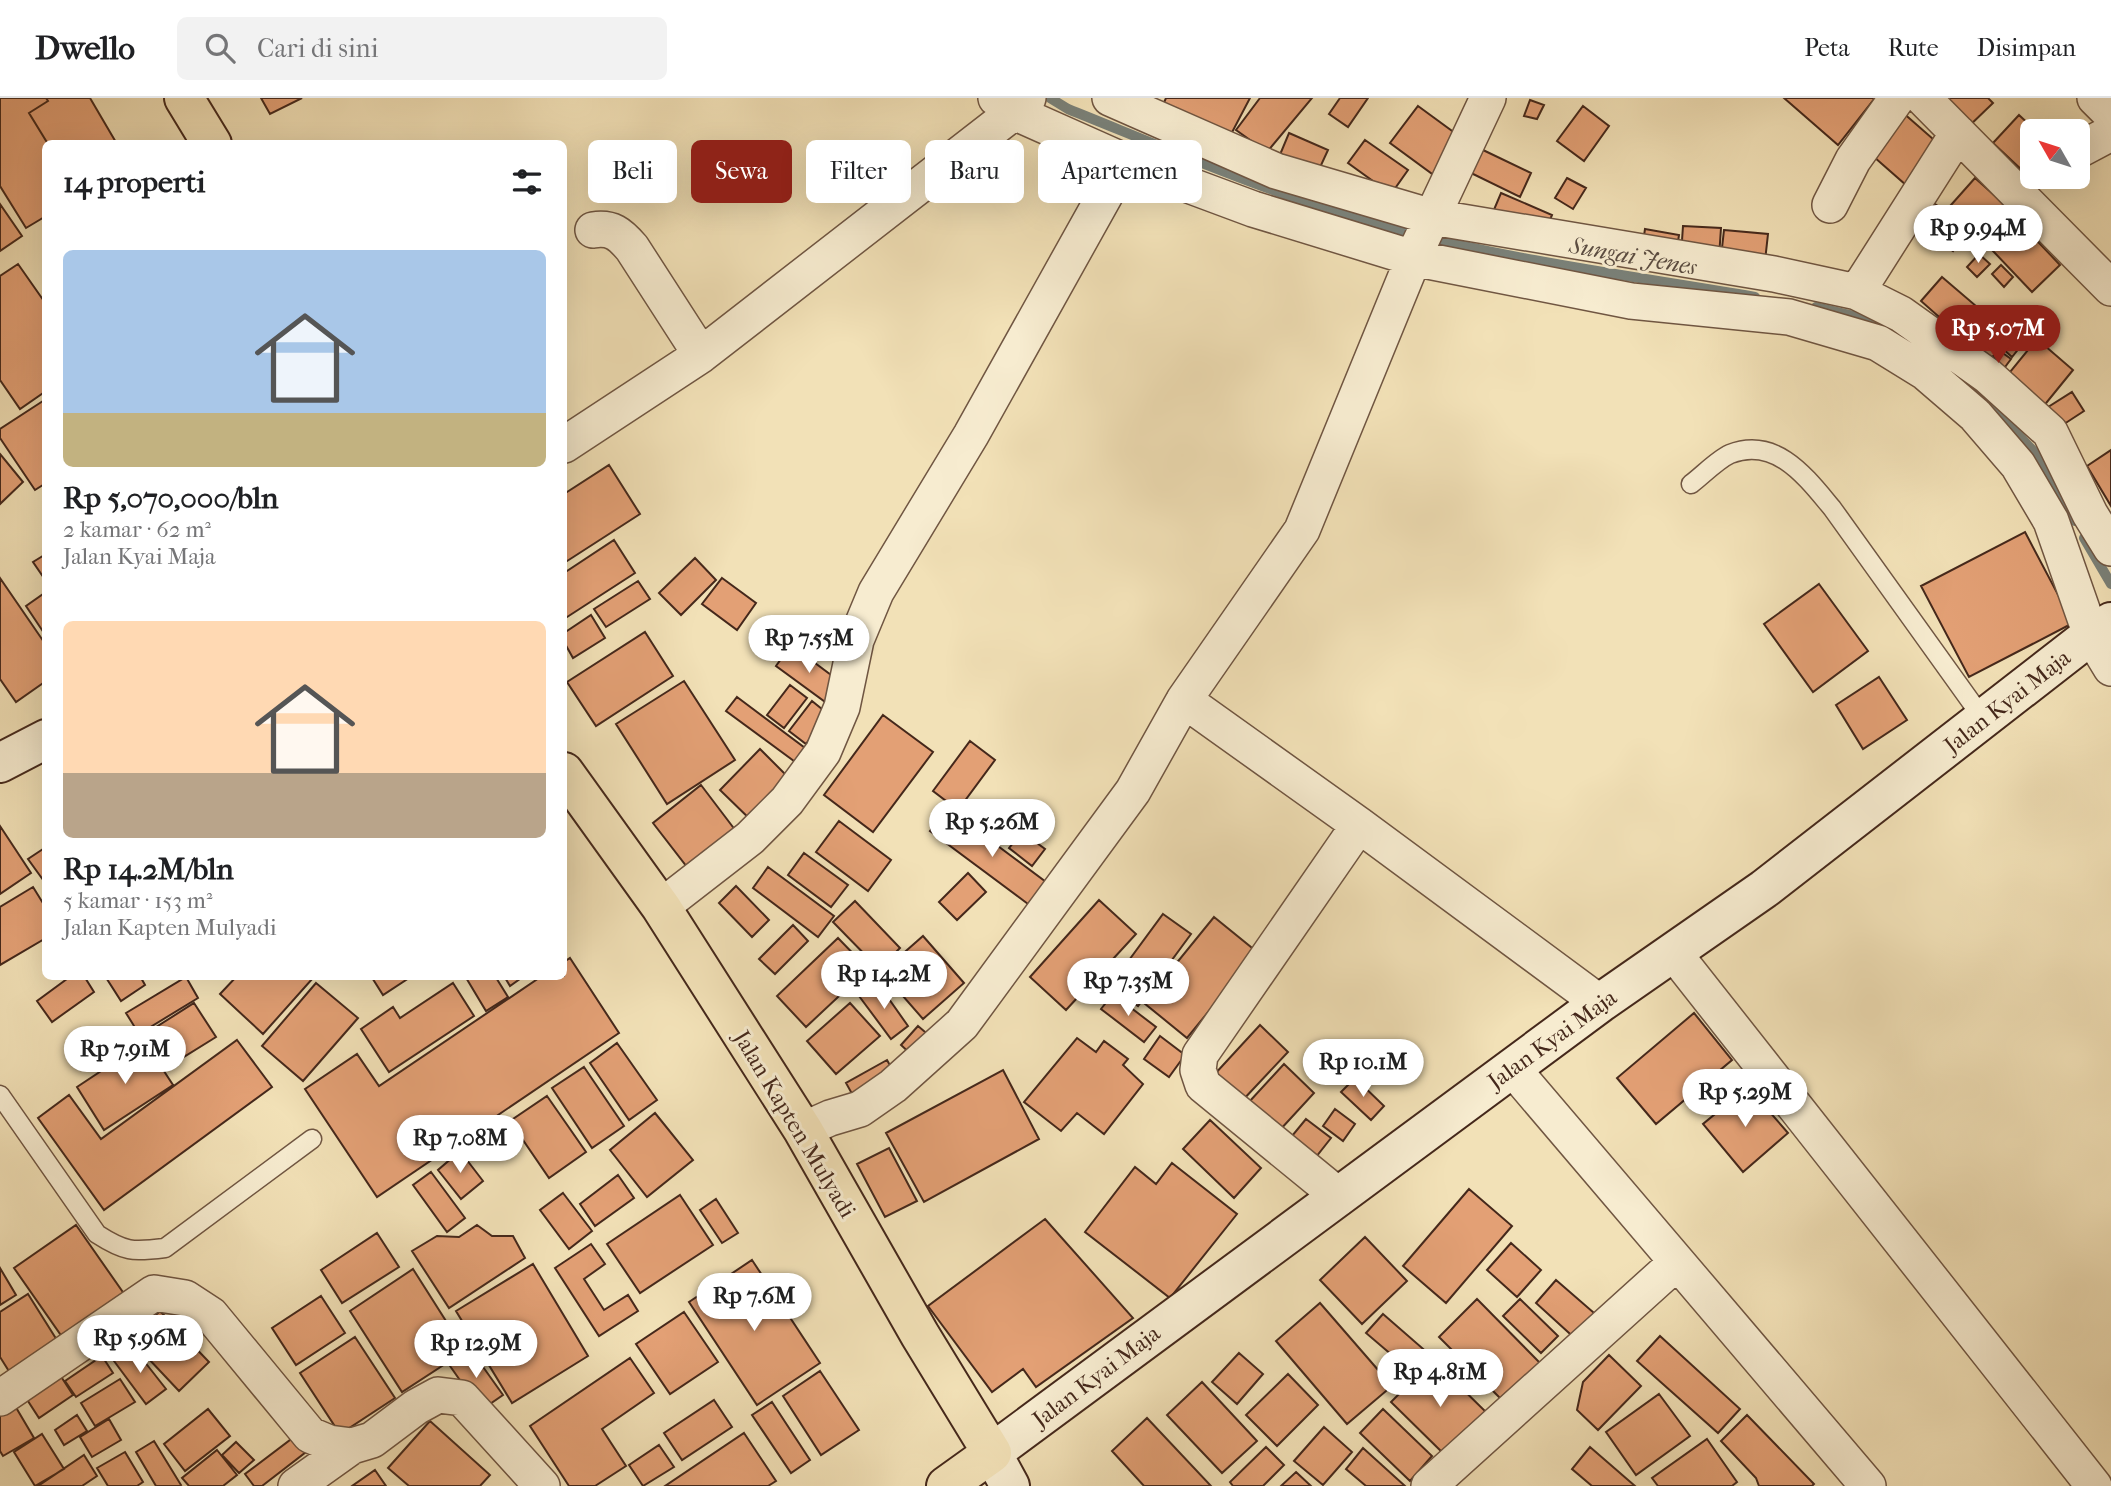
<!DOCTYPE html>
<html lang="id">
<meta charset="utf-8">
<style>
body{margin:0;font-family:"IM FELL French Canon",serif;background:#f2f2f2;color:#202124;height:100vh;display:flex;flex-direction:column;font-size:26px;white-space:nowrap}
*{box-sizing:border-box;margin:0}
p{font-size:23px;color:#757577}
.icon{flex:none;width:38px;height:38px;fill:none;stroke:currentColor;stroke-width:2;stroke-linecap:round;stroke-linejoin:round}
.map{position:relative;flex:1;overflow:hidden}
.side{position:absolute;left:42px;top:42px;width:525px;height:840px;display:flex;flex-direction:column;background:#fff;border-radius:10px;box-shadow:0 7px 28px #0002}
.side>*{flex:none}
.hud{position:absolute;left:588px;top:42px;width:665px;height:63px;display:flex;gap:14px}
.needle{width:46px;rotate:309deg}
.buttons{position:absolute;left:2020px;top:21px;display:grid;gap:14px}
.buttons a{display:grid;place-items:center;width:70px;height:70px;border-radius:10px;background:#fff;box-shadow:0 7px 28px #0002;font-size:35px}
.price{position:absolute;translate:-50% -60px;padding:0 16px;border-radius:24px;background:#fff;color:#222;font-size:23px;line-height:46px;filter:drop-shadow(0 2px 4px #0008)}
.price::after{content:'';position:absolute;left:50%;top:42px;width:21px;height:16px;margin-left:-10px;background:inherit;clip-path:polygon(0 0,100% 0,50% 100%)}
.price.on{background:#8f2418;color:#fff}
ul{padding:0;list-style:none}
li{display:grid;align-content:center;gap:14px;height:371px;padding:0 21px}
li span{display:grid;place-items:center;height:217px;border-radius:10px;color:#555}
li>.icon{margin-inline-start:auto}
span .icon{width:126px;height:126px;fill:#fffc;stroke-width:1}
li b{font-size:30px}
h2{display:flex;justify-content:space-between;align-items:center;height:84px;padding:0 21px;font-size:30px}
.tag{padding:0 24px;border-radius:10px;background:#fff;box-shadow:0 7px 28px #0002;font-size:24px;line-height:63px}
.tag.on{background:#8f2418;color:#fff}
header{display:flex;align-items:center;gap:42px;box-sizing:border-box;height:98px;padding:0 35px;background:#fff;border-bottom:2px solid #e0e0e0}
header strong{font-size:33px}
nav{display:flex;gap:38px;margin-inline-start:auto;font-size:24px}
.search{width:490px;height:63px;background:#f2f2f2;display:flex;align-items:center;gap:18px;box-sizing:border-box;padding:0 24px;border-radius:10px;color:#757577;font-size:26px}
.map>svg:first-child{display:block}
</style>
<header>
<strong>Dwello</strong>
<div class="search"><svg class="icon" aria-label="search" viewBox="0 0 24 24"><circle cx="10" cy="10" r="6"/><path d="M15 15l6 6"/></svg>Cari di sini</div>
<nav><a>Peta</a><a>Rute</a><a>Disimpan</a></nav>
</header>
<div class="map">
<svg width="2111" height="1388" viewBox="0 0 2111 1388">
<rect width="100%" height="100%" fill="#f2e1b7"/>
<filter id="stains"><feTurbulence type="fractalNoise" baseFrequency=".00286" numOctaves="4"/><feColorMatrix values="0 0 0 0 .2 0 0 0 0 .09 0 0 0 0 .02 0 0 0 .5 -.17"/></filter>
<radialGradient id="worn" r=".72"><stop offset=".6" stop-color="#630" stop-opacity="0"/><stop offset="1" stop-color="#630" stop-opacity=".3"/></radialGradient>
<g fill="none" stroke-linecap="round" stroke-linejoin="round">
<!-- stream -->
<path stroke="#7a8179" stroke-width="10" d="M1050,0L1068,11C1180,56 1290,104 1406,134C1521,164 1639,179 1755,199
M1816,209L1867,221L1921,250
M1939,264L1985,301L2037,357L2075,423
M2084,440L2111,486"/>
</g>
<!-- building -->
<path fill="#e3a075" stroke="#45281b" stroke-width="2" d="M0,0H46L48,3L29,15L48,46H46V118L26,130L0,88Z
M46,0H90L117,46H48L29,15L48,3Z
M261,0H302L270,16Z
M1166,0H1250L1228,42L1162,9Z
M1260,0H1312L1267,54L1236,32Z
M1340,0H1368L1348,29L1329,16Z
M1784,0H1875L1838,47Z
M1935,0H1988L1993,5L1965,32Z
M1530,2L1544,7L1537,21L1524,18Z
M1418,8L1463,41L1435,78L1390,45Z
M1583,8L1609,28L1584,63L1557,43Z
M1901,13L1941,48L1906,87L1866,52Z
M2019,17L2036,33H2032V66L2024,74L1993,45Z
M1289,35L1328,52L1317,76L1279,59Z
M1365,42L1408,72L1391,96L1348,65Z
M1483,52L1531,75L1520,99L1471,75Z
M1567,80L1586,90L1573,111L1555,100Z
M1975,80L2012,113L1989,141L1951,107Z
M1501,95L1552,117L1544,136L1493,114Z
M0,106L22,138L0,153Z
M1935,106L1969,130L1953,153L1919,129Z
M1683,128L1721,130L1719,159L1681,157Z
M2023,128L2060,167L2032,194L1993,153Z
M1645,131L1679,137L1676,156L1642,151Z
M1724,132L1768,136L1765,163L1721,159Z
M1979,156L1990,166L1977,179L1967,169Z
M18,166L46,206V293L20,311L0,282V178Z
M2001,167L2013,179L2004,189L1992,176Z
M1942,179L1976,208L1955,233L1921,203Z
M1985,229L2005,244L1990,262L1971,247Z
M2018,231L2028,239L2012,259L2002,250Z
M2037,241L2073,272L2038,315L2001,285Z
M2000,253L2011,261L1996,281L1985,273Z
M2072,294L2084,313L2058,330L2045,311Z
M46,301V385L35,392L0,340V331Z
M2111,352V408L2087,368Z
M0,356L23,384L0,406Z
M609,367L640,416L564,465V396Z
M2025,434L2073,525L1969,579L1921,488Z
M614,442L635,475L564,521V475Z
M46,456V483L33,464Z
M695,460L716,482L681,517L659,495Z
M0,480L46,547V583L16,604L0,581Z
M722,480L756,505L737,532L702,506Z
M638,483L650,501L606,529L594,511Z
M1819,486L1868,553L1813,594L1764,526Z
M46,494V538L26,508Z
M591,517L605,540L573,560L564,544V535Z
M645,534L673,578L596,628L567,584Z
M791,547L843,586L828,606L776,568Z
M1879,579L1907,622L1863,651L1836,607Z
M684,583L735,662L667,706L616,626Z
M790,587L807,600L784,630L767,617Z
M737,599L809,653L798,666L726,613Z
M812,603L828,616L806,646L789,633Z
M883,617L933,654L873,734L824,697Z
M970,643L995,662L958,712L933,693Z
M760,651L795,686L755,726L720,692Z
M701,687L742,741L694,778L653,725Z
M947,710L1054,790L1036,812L930,733Z
M839,723L891,762L868,793L816,754Z
M0,728L31,775L0,796Z
M1022,734L1045,751L1032,768L1009,750Z
M46,749V786L28,761Z
M804,755L848,787L831,809L788,777Z
M768,769L834,818L818,839L753,790Z
M968,775L986,794L957,822L939,804Z
M736,788L769,822L752,839L719,805Z
M33,789L46,810V840L0,867V809Z
M1099,802L1136,836L1066,912L1030,879Z
M855,803L900,850L879,871L833,824Z
M1163,816L1191,836L1138,908L1110,888Z
M1214,819L1257,854L1187,940L1144,905Z
M793,827L808,843L775,876L759,861Z
M923,838L964,885L923,921L882,874Z
M838,840L868,871L806,929L777,898Z
M570,860L619,935L377,1099L305,991L357,956L379,988L542,878H564V864Z
M71,878H84L94,894L52,924L37,903Z
M105,878H140L145,887L121,903Z
M237,878H311L313,880L263,936L220,896Z
M371,878H412L383,897Z
M465,878H495L508,899L486,913Z
M504,878H524L510,888Z
M186,879L198,900L139,936L126,915Z
M877,884L908,928L891,941L859,898Z
M316,885L358,920L303,983L262,948Z
M453,885L474,918L389,974L361,931L393,909L400,920Z
M1113,896L1156,929L1144,944L1101,911Z
M194,905L216,939L174,965L153,931Z
M850,905L880,938L836,976L807,943Z
M1694,915L1732,962L1656,1026L1617,980Z
M1260,927L1288,954L1241,1004L1213,978Z
M918,928L931,939L914,959L901,947Z
M1160,938L1185,957L1169,979L1144,961Z
M1077,940L1096,954L1104,943L1128,961L1123,967L1143,986L1104,1036L1077,1015L1061,1033L1024,1004Z
M237,942L272,989L104,1112L38,1020L69,997L101,1041Z
M145,944L173,987L104,1032L77,989Z
M617,945L657,1002L629,1022L590,965Z
M887,962L897,980L856,1003L846,985Z
M1284,966L1314,995L1279,1033L1249,1004Z
M584,969L624,1028L592,1050L552,990Z
M1003,972L1039,1041L924,1104L886,1035Z
M1355,980L1384,1008L1371,1022L1341,994Z
M1748,989L1788,1035L1743,1074L1703,1026Z
M547,998L586,1054L549,1080L510,1023Z
M1335,1011L1355,1026L1343,1043L1323,1028Z
M655,1015L693,1062L647,1099L610,1052Z
M1306,1021L1331,1040L1312,1064L1287,1044Z
M1210,1022L1261,1070L1234,1100L1183,1051Z
M889,1050L917,1103L885,1119L857,1066Z
M460,1053L483,1083L461,1101L438,1072Z
M1172,1065L1237,1116L1170,1200L1085,1134L1135,1069L1156,1086Z
M431,1074L465,1120L447,1134L413,1087Z
M618,1077L634,1100L595,1128L580,1106Z
M1469,1091L1512,1128L1446,1205L1403,1168Z
M563,1095L592,1133L569,1151L540,1112Z
M680,1097L713,1147L640,1195L607,1146Z
M716,1101L738,1135L722,1145L700,1112Z
M1045,1121L1133,1220L1036,1289L1023,1271L992,1294L928,1208Z
M76,1127L127,1200L65,1243L14,1170Z
M477,1127L492,1138H513L525,1160L449,1210L412,1153L437,1138L459,1139Z
M377,1135L399,1169L342,1205L321,1172Z
M1365,1139L1407,1183L1362,1226L1320,1182Z
M1511,1145L1541,1172L1517,1199L1487,1172Z
M591,1146L605,1166L584,1181L604,1212L628,1197L638,1213L599,1238L555,1170Z
M752,1162L820,1265L757,1307L689,1204Z
M533,1166L588,1258L512,1305L456,1213Z
M0,1170L16,1197L0,1207Z
M413,1171L465,1253L402,1294L350,1213Z
M1556,1182L1601,1221L1579,1244L1536,1205Z
M28,1196L60,1247L12,1278L0,1259V1214Z
M321,1198L345,1235L296,1267L272,1230Z
M1477,1201L1541,1266L1504,1304L1439,1239Z
M1520,1201L1558,1238L1541,1255L1503,1218Z
M1320,1205L1392,1288L1347,1326L1276,1243Z
M160,1213L209,1264L179,1293L130,1241Z
M684,1214L718,1264L670,1296L636,1246Z
M1383,1216L1429,1256L1413,1275L1366,1235Z
M1660,1238L1740,1311L1718,1335L1637,1263Z
M355,1239L395,1300L340,1336L300,1275Z
M133,1249L166,1291L146,1306L114,1263Z
M471,1252L503,1297L481,1312L450,1268Z
M1239,1255L1263,1276L1237,1306L1212,1284Z
M1609,1257L1641,1288L1598,1332L1577,1312L1583,1284Z
M102,1258L113,1275L76,1299L65,1283Z
M630,1260L654,1295L602,1331L626,1368L595,1388H569L530,1328Z
M1433,1262L1490,1318L1448,1360L1391,1304Z
M820,1273L859,1332L821,1357L783,1298Z
M1288,1276L1318,1307L1277,1348L1246,1317Z
M60,1277L73,1297L39,1320L26,1300Z
M120,1281L135,1304L95,1328L81,1305Z
M1202,1284L1257,1343L1222,1375L1167,1317Z
M1659,1296L1690,1338L1636,1377L1606,1334Z
M11,1301L34,1340L3,1358L0,1353V1307Z
M714,1302L732,1329L682,1362L664,1335Z
M772,1304L810,1362L791,1375L752,1317Z
M208,1311L230,1338L185,1373L164,1346Z
M1383,1311L1432,1358L1410,1383L1360,1335Z
M77,1317L87,1333L64,1347L55,1332Z
M1747,1317L1814,1386L1812,1388H1759L1756,1380L1721,1343Z
M1147,1320L1211,1388H1144L1112,1353Z
M109,1321L121,1342L92,1359L80,1339Z
M430,1323L490,1377L480,1388H409L388,1370Z
M1324,1329L1352,1354L1323,1387L1294,1363Z
M744,1335L776,1383L768,1388H665Z
M42,1336L64,1371L35,1388L14,1354Z
M294,1339L306,1354L262,1388H254L245,1376Z
M1707,1341L1737,1384L1732,1388H1658L1652,1380Z
M154,1343L181,1387L179,1388H156L136,1354Z
M236,1344L254,1362L239,1375L222,1357Z
M659,1347L674,1369L643,1388L629,1367Z
M1266,1349L1284,1367L1263,1388H1233L1230,1384Z
M1590,1349L1635,1388H1592L1572,1371Z
M1363,1350L1405,1388H1366L1346,1371Z
M217,1352L237,1377L223,1388H189L182,1380Z
M125,1354L143,1384L137,1388H108L97,1370Z
M84,1357L97,1378L82,1388H38Z
M375,1372L386,1388H352Z
M1296,1374L1311,1388H1281Z"/>
<g fill="none" stroke-linecap="round" stroke-linejoin="round">
<defs>
<path id="lane" d="M1691,386C1703,377 1717,362 1730,356C1776,338 1806,379 1832,410L1984,622
M0,997L97,1136C125,1154 132,1154 165,1150L312,1041"/>
<path id="street" d="M996,0L1014,14L1124,63L1253,111L1413,160L1631,203L1789,219L1878,245L1925,274L1975,317L2018,367L2051,423L2091,537L2111,570
M1110,0L1276,73L1432,119L1774,176L1857,194L1901,216L1988,278L2050,334L2090,416L2111,450
M1923,0L2111,190
M2095,0L2111,16
M2077,53L2111,35
M1830,107L1853,62L1897,0
M593,132C612,129 620,136 632,150L701,257
M1857,194L1958,35
M564,347L701,257L1014,14L1028,0
M1184,602L1359,727L1600,905
M661,809L750,740L787,703L823,654L842,609L856,542L876,494L971,337L1124,63
M1673,854L2094,1388
M1512,970L1868,1388
M803,1032L830,1020L860,1011L893,988L962,926L1133,693L1184,602L1302,432L1418,149L1488,0
M1340,1099L1203,987L1198,972L1200,957L1359,727
M0,1300L154,1195L185,1200L211,1217L310,1337L329,1345L352,1348L372,1342L416,1309L438,1297L462,1300L542,1388
M296,1388L352,1348
M1429,1388L1676,1165"/>
<path id="secondary" d="M0,665L46,641
M1010,1388L992,1355L1600,905L1764,791L2091,537L2111,524"/>
<path id="primary" d="M184,0L212,46
M564,674L661,809L803,1032L920,1237L992,1355L946,1388"/>
</defs>
<!-- lane casing -->
<use href="#lane" stroke="#705642" stroke-width="21"/>
<!-- street casing -->
<use href="#street" stroke="#705642" stroke-width="38"/>
<!-- secondary casing -->
<use href="#secondary" stroke="#45281b" stroke-width="42"/>
<!-- primary casing -->
<use href="#primary" stroke="#45281b" stroke-width="42"/>
<!-- lane -->
<use href="#lane" stroke="#f7ecd0" stroke-width="18"/>
<!-- street -->
<use href="#street" stroke="#f7ecd0" stroke-width="35"/>
<!-- secondary -->
<use href="#secondary" stroke="#f7ecd0" stroke-width="38"/>
<!-- primary -->
<use href="#primary" stroke="#f2e1b7" stroke-width="38"/>
</g>
<g text-anchor="middle" stroke-width="6" stroke-linejoin="round" paint-order="stroke">
<!-- street labels -->
<g font-size="23" fill="#45281b" stroke="#f7ecd0">
<text transform="translate(2007 603) rotate(-38)" y="8">Jalan Kyai Maja</text>
<text transform="translate(1552 941) rotate(-36)" y="8">Jalan Kyai Maja</text>
<text transform="translate(795 1026) rotate(59)" y="8">Jalan Kapten Mulyadi</text>
<text transform="translate(1096 1278) rotate(-37)" y="8">Jalan Kyai Maja</text>
</g>
<!-- water labels -->
<g font-size="24" font-style="italic" fill="#5b4d42" stroke="#f7ecd0">
<text transform="translate(1633 158) rotate(10)" y="8">Sungai Jenes</text>
</g>
</g>
<rect width="100%" height="100%" filter="url(#stains)"/>
<rect width="100%" height="100%" fill="url(#worn)"/>
</svg>
<div class="buttons">
<a><svg class="needle" viewBox="-14 -14 28 28"><path d="M0-13l5 13h-10z" fill="#e53935"/><path d="M0 13l5-13h-10z" fill="#757577"/></svg></a>
</div>
<b class="price" style="left:1978px;top:167px">Rp 9.94M</b>
<b class="price on" style="left:1998px;top:267px">Rp 5.07M</b>
<b class="price" style="left:809px;top:577px">Rp 7.55M</b>
<b class="price" style="left:992px;top:761px">Rp 5.26M</b>
<b class="price" style="left:884px;top:913px">Rp 14.2M</b>
<b class="price" style="left:1128px;top:920px">Rp 7.35M</b>
<b class="price" style="left:125px;top:988px">Rp 7.91M</b>
<b class="price" style="left:1363px;top:1001px">Rp 10.1M</b>
<b class="price" style="left:1745px;top:1031px">Rp 5.29M</b>
<b class="price" style="left:460px;top:1077px">Rp 7.08M</b>
<b class="price" style="left:754px;top:1235px">Rp 7.6M</b>
<b class="price" style="left:140px;top:1277px">Rp 5.96M</b>
<b class="price" style="left:476px;top:1282px">Rp 12.9M</b>
<b class="price" style="left:1440px;top:1311px">Rp 4.81M</b>
<div class="hud">
<a class="tag">Beli</a>
<a class="tag on">Sewa</a>
<a class="tag">Filter</a>
<a class="tag">Baru</a>
<a class="tag">Apartemen</a>
</div>
<section class="side">
<h2>14 properti<svg class="icon" aria-label="filters" viewBox="0 0 24 24"><path d="M4 7h16M4 17h16"/><circle cx="9" cy="7" r="2"/><circle cx="15" cy="17" r="2"/></svg></h2>
<ul>
<li><span style="background:linear-gradient(#a9c7e8 75%,#c2b280 0)"><svg class="icon" aria-label="home" viewBox="0 0 24 24"><path d="M3 11l9-7 9 7M6 9v11h12V9"/></svg></span><div><b>Rp 5,070,000/bln</b><p>2 kamar · 62 m²</p><p>Jalan Kyai Maja</p></div></li>
<li><span style="background:linear-gradient(#ffd9b3 70%,#b9a48a 0)"><svg class="icon" aria-label="home" viewBox="0 0 24 24"><path d="M3 11l9-7 9 7M6 9v11h12V9"/></svg></span><div><b>Rp 14.2M/bln</b><p>5 kamar · 153 m²</p><p>Jalan Kapten Mulyadi</p></div></li>
</ul>
</section>
</div>
